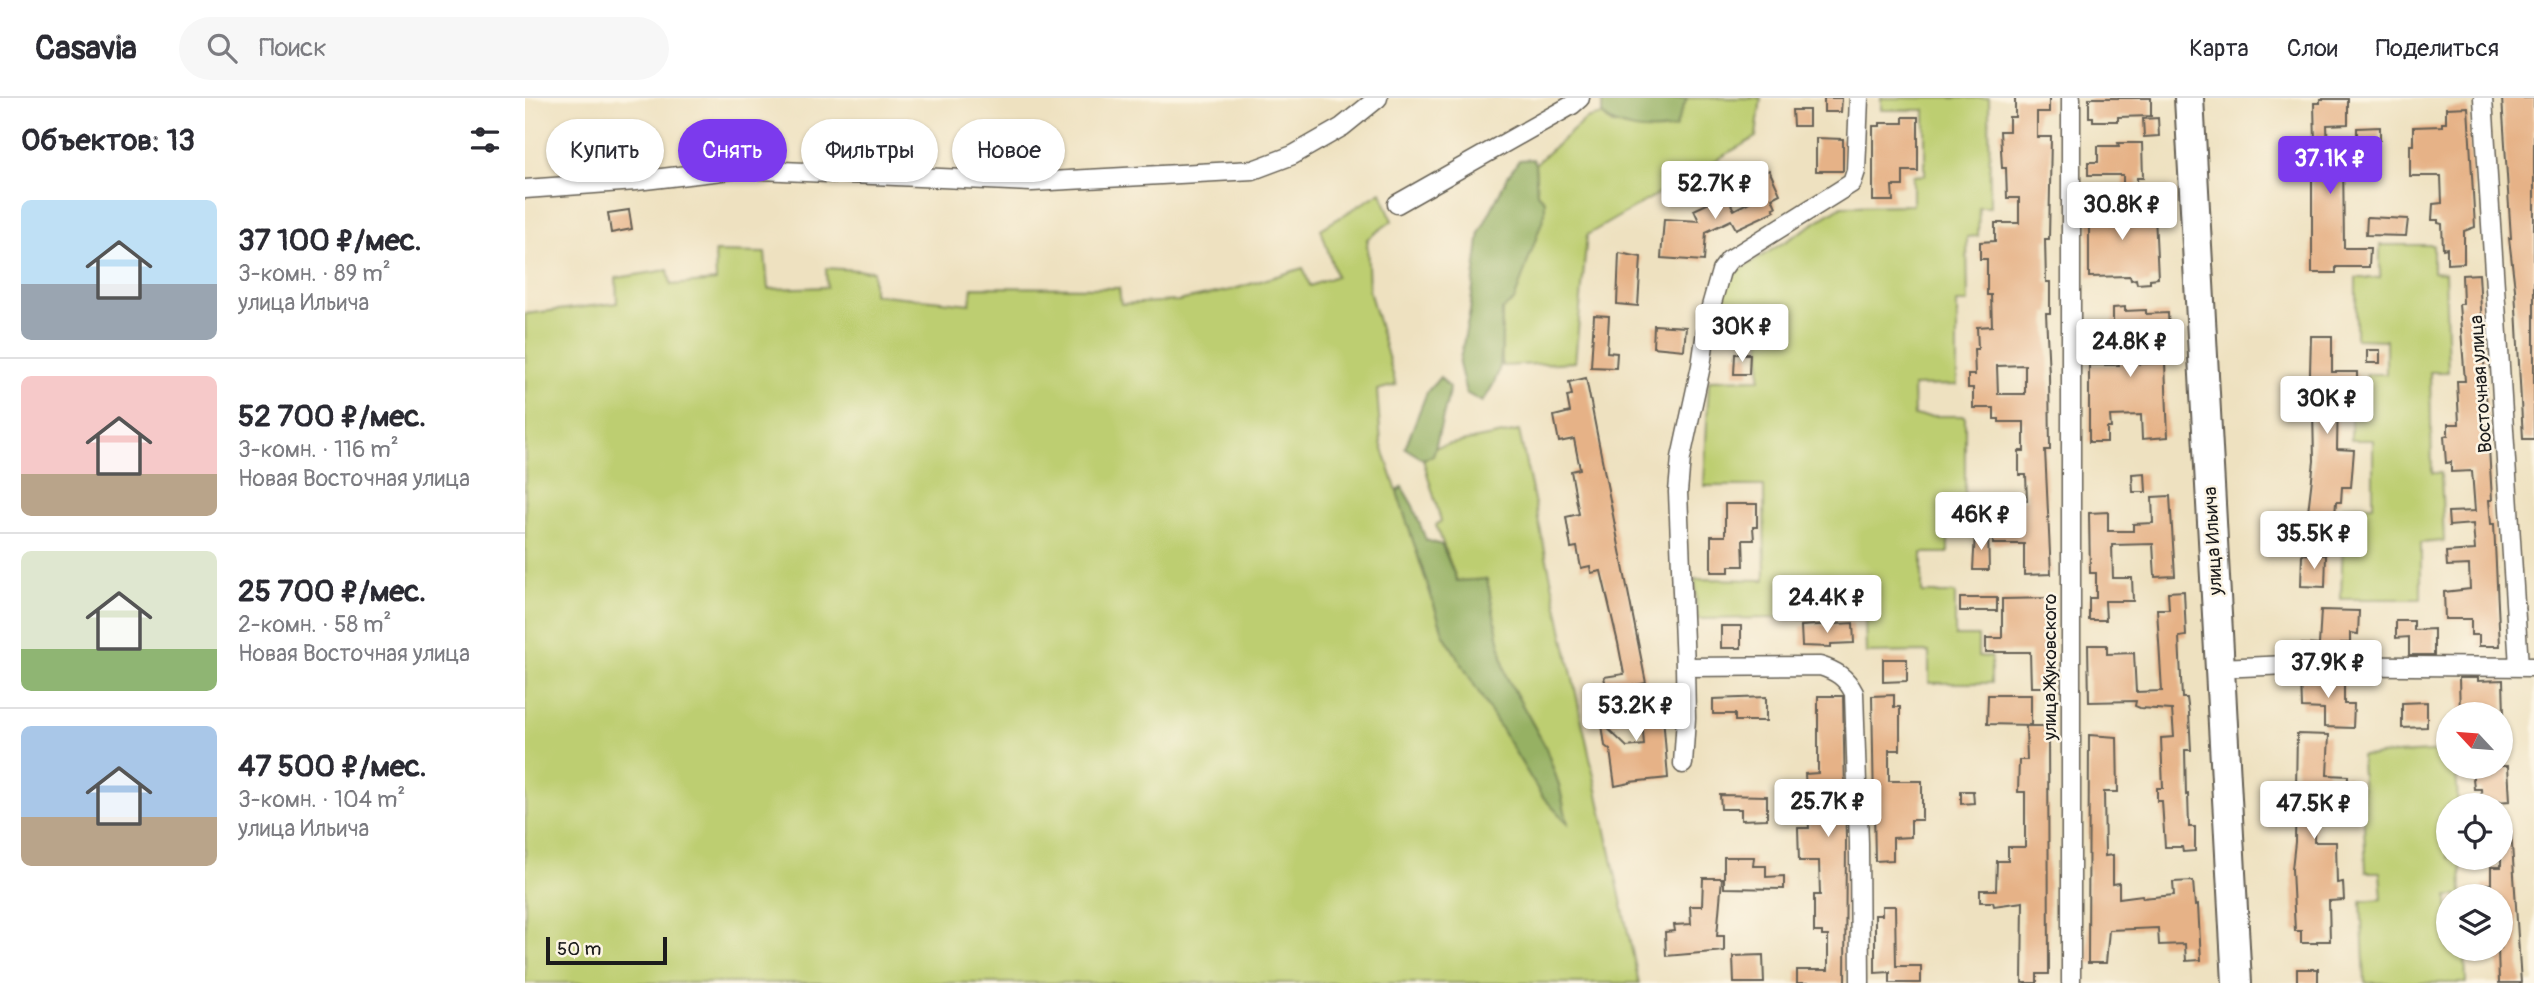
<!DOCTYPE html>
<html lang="ru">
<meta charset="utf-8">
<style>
body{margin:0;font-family:Pangolin,sans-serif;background:#f7f7f7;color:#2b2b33;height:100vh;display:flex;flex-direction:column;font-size:26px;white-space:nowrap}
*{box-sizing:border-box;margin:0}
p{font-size:23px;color:#7c7c81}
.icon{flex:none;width:38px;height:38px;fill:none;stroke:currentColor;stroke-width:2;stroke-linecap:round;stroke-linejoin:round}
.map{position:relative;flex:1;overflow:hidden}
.sheet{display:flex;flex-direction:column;background:#fff;width:525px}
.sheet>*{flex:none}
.guide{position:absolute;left:21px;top:21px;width:665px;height:63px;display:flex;gap:14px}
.needle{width:46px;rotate:296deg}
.buttons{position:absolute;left:1911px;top:604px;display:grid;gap:14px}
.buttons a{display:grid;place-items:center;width:77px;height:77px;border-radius:50%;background:#fff;box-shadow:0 2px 5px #0004;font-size:35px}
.scale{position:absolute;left:21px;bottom:18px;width:121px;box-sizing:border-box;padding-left:7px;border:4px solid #1c1c1c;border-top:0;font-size:19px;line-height:24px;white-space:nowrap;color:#1c1c1c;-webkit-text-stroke:5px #fcf5e5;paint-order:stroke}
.price{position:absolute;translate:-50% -60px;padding:0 16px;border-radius:7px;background:#fff;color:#222;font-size:23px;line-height:46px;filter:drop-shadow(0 2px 4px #0008)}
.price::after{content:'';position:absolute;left:50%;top:42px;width:21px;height:16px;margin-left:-10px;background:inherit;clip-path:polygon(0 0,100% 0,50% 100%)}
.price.active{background:#7c3aed;color:#fff}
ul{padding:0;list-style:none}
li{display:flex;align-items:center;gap:21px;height:175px;padding:0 21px}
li+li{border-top:2px solid #e1e1e2}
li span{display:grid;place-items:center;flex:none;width:196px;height:140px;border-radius:10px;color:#555}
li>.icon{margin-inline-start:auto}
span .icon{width:84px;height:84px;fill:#fffc;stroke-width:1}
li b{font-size:30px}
h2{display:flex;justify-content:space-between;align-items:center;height:84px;padding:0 21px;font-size:30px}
.chip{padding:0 24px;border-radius:32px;background:#fff;box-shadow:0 2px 5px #0004;font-size:24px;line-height:63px}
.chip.active{background:#7c3aed;color:#fff}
header{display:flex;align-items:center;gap:42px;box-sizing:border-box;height:98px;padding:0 35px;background:#fff;border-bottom:2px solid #e1e1e2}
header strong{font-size:33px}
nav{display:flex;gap:38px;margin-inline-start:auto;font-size:24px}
.search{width:490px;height:63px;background:#f7f7f7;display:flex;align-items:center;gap:18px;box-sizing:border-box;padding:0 24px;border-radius:38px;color:#7c7c81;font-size:26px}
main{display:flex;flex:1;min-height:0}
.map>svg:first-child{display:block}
</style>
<header>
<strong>Casavia</strong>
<div class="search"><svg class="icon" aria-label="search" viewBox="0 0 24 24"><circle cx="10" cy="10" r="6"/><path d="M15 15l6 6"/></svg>Поиск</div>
<nav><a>Карта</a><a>Слои</a><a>Поделиться</a></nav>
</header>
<main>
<section class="sheet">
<h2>Объектов: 13<svg class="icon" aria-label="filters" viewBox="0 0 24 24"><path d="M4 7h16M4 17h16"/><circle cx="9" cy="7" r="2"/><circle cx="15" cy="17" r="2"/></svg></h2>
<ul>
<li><span style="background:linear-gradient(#bfe0f5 60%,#9aa5b1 0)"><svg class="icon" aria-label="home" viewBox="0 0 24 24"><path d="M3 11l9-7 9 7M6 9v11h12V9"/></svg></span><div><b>37 100 ₽/мес.</b><p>3-комн. · 89 m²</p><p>улица Ильича</p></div></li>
<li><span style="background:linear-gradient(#f6c9c9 70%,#b9a48a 0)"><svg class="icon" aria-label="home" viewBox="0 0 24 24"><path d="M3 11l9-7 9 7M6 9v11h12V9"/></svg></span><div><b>52 700 ₽/мес.</b><p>3-комн. · 116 m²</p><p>Новая Восточная улица</p></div></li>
<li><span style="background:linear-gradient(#dfe7d0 70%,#8fb573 0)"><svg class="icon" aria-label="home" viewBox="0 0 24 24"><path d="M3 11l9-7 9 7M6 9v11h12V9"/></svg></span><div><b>25 700 ₽/мес.</b><p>2-комн. · 58 m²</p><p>Новая Восточная улица</p></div></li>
<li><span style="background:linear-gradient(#a9c7e8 65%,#b9a48a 0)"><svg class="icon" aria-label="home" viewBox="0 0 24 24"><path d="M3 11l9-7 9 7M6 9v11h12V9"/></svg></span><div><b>47 500 ₽/мес.</b><p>3-комн. · 104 m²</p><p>улица Ильича</p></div></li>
</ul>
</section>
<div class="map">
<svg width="2009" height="885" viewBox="0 0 2009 885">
<rect width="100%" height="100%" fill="#fcf5e5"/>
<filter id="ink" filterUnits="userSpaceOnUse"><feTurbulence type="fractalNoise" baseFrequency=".0143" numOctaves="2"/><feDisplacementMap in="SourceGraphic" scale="14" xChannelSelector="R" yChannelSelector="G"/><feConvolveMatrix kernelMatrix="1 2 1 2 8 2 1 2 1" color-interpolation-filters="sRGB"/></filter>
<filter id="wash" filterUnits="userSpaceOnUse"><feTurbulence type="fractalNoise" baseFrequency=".00686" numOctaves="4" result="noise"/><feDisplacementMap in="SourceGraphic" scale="28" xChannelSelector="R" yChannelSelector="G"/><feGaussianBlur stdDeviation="1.57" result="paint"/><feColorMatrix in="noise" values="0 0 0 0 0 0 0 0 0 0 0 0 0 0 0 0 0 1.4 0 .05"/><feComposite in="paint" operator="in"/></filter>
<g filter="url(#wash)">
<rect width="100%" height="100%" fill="#eee1c0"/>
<!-- green -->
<path fill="#bdce71" stroke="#6c7546" stroke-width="2" d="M1162,0H1236L1231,39L1062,137L1050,264L977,268V212L1012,95L1010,66L1061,21L1077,17L1087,26L1150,30Z
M1356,0H1464L1465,109H1454L1453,138L1442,139L1443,205H1432V287L1388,288L1389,318H1440V428H1423V455H1397V495H1430V538H1453V558L1466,559V585H1404V554L1341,555L1340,519L1172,521L1170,481L1240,482L1239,388H1179L1184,282L1235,281L1236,233H1191L1201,190L1210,175L1317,108L1388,107V78L1400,77V12H1356Z
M856,94L867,123L842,141L844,192L871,287L852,292L856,345L919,537L1042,724L1034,687L1020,648L981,578L962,482L932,483L911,427L916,423L898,361L908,358L910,349L994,333L1114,885H0V216L92,205L91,180L143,172L146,187L191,183L190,154L240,155L243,191L302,189L301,170L348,173V196L445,206L447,189L594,190L596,206L653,203L706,192L778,170L785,188L811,178L796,131Z
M1855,147H1908V174L1920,175L1923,274H1905L1907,375H1916L1919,443L1896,445V501H1816L1819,408L1848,407V342H1826V304L1841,303V276H1861V242L1831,241V180H1855Z
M1923,653V668L1931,669L1933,707H1923V760H1936L1937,798H1923V850L1940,851L1941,885H1840L1836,803L1857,801L1855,774H1841L1836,658Z"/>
<!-- forest -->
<path fill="#96b163" stroke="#596640" stroke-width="2" d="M1162,0L1150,30C1127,35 1095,33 1077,17V0Z
M1008,61L1010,66L1012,95L1020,103V115L989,203L977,212C975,252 983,270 957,304L941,295L934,266L945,213L955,134L983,78L994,62Z
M915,279L924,289L923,299L908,358L898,361L880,350L902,294Z
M877,389L888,408L901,442L917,447L932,483L962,481L981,578L1020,648L1034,687L1043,726L1016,697L919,537L872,394Z"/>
<g id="blocks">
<!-- building -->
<path fill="#e6b287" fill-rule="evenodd" d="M1299,0H1317L1316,14H1299Z
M1490,0H1524V14H1512V39H1526L1524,141H1520L1521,184H1525V215H1521L1524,277L1525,352H1520L1526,476L1499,477V446H1468L1467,403L1502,402L1501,377H1494V353H1499V324H1474V321H1469V310H1448V290H1443V277H1450L1449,251H1453L1452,229L1467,228L1466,197H1462V161H1455V144L1470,143V125H1494V100H1482L1481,70H1477L1475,33H1484V19H1490ZM1500,267V296H1473L1472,268Z
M1564,0H1626V18L1593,19V23H1568V19H1564Z
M1977,0H2009V341H1998L1990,191L1984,140H1986Z
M1795,1H1823V26L1802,27L1803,56H1818L1819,150H1845L1844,169H1811V175H1787V45H1790L1789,5H1795Z
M1943,9L1950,129L1939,133V165L1922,166V150L1918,151L1917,126L1913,125V122H1907L1908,106L1917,105L1916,78H1885V47H1888V29L1917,28V25H1921V10Z
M1267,12H1284V28H1268Z
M1378,19H1393V73H1378V88H1367L1368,103H1348V28H1355V25H1378Z
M1633,20L1634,38L1619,39L1618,21Z
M1855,29V42L1832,43V30Z
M1291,40L1318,41V73H1291Z
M1593,45H1617L1618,80H1612V90H1598V77H1563V64H1573V48H1594Z
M1244,72L1255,96L1247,100L1251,109L1248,110L1250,113L1211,131L1206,122L1181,134L1179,163L1136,160L1139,121L1174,123L1169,112L1201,97L1209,112L1232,100L1228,92L1235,89L1231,78Z
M1575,103H1608V116L1630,118L1633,180L1625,181V185L1612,186L1611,181L1606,182L1605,178L1564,179V108L1575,107Z
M104,112L107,131L86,135L83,115Z
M1842,119L1883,121L1881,138L1841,137Z
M1094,155L1116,159L1113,208L1092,206Z
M1954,176L1967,402H1964L1966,426H1969L1975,548H1954V537H1946V521H1920L1919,494L1945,491L1944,467L1922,468L1921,454L1950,452L1948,426L1924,428L1923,414L1950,413L1947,373L1926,374V364L1921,365L1919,338L1923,337V326H1934L1932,283H1940L1934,206H1938L1937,177Z
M1600,209V213L1621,212V216L1643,215L1644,237L1615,239V266L1640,265L1643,339L1617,341L1616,317L1585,318L1586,330H1582V344H1564V267H1594L1593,240H1588V210Z
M1069,217L1084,218L1082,254L1092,255L1091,270L1066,269Z
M1129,227L1161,229L1159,252L1128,249Z
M1786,238H1807V274H1832V291H1829V297L1813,296L1812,351L1829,352L1826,389H1817L1816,404H1811L1809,433L1781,431L1789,363L1788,311H1784Z
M1842,252H1855V265H1842Z
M1210,256H1225L1224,276H1209Z
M1061,280L1121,585L1082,593L1079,579L1099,576L1093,545L1076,473L1066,475L1065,468L1056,470L1052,449L1046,450L1041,419L1054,416L1046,373L1055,371L1049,341L1034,344L1029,318L1045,314L1042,298L1047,297L1044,284Z
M1620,375L1621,394H1608L1607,376Z
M1645,398L1650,478L1630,479L1628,446L1587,447L1588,480H1607L1608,503H1580L1581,522H1564V500H1571V475H1565L1564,415L1583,414V433H1608V426L1628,425L1627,399Z
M1200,406H1232V429H1228L1229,442H1218L1219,468H1204V474H1186V438H1200Z
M1463,434L1464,472H1448L1450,435Z
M1777,456L1801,457L1800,489L1776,488Z
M1659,493L1661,538L1654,539L1656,580L1657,600H1662L1664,615L1666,652H1660L1661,697L1663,696L1664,729H1670V753L1658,754L1657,749H1640L1637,703H1632V690H1638L1636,640L1649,639L1647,612L1615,610L1610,608L1611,603L1564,604L1563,547H1582V556L1609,555L1611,594L1637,593L1632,511H1644L1643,494Z
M1435,500H1472V513H1435Z
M1525,500L1523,589H1506L1505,554H1461V540H1477V501Z
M1796,512L1834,513L1833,536L1825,535V545H1816V556H1776V546L1794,547Z
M1871,523H1889V532L1909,531V557H1884V539L1871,540Z
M1328,525L1329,545L1306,546V549L1277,548L1276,528Z
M1196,528H1216V550H1196Z
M1358,561H1382V583L1358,584Z
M1776,578L1819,579V606H1829L1828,630L1799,629V611L1777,610Z
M1934,580H1953V583L1978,582L1979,616H1935Z
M1369,597V609H1375V652H1364V683H1397V722H1386V739L1368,740V762L1350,763L1347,598Z
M1463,597H1506V627L1462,626Z
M1293,598H1318L1321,741L1320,885H1272V872H1303V838H1297V834H1289V797H1295L1294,763H1274L1273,730H1284L1280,676L1293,675Z
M1241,599V623H1210V616H1188V601Z
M1902,604V629L1877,630V605Z
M1137,605L1143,680L1105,684V685L1090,688L1085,652L1080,648L1075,612ZM1117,620L1119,647L1102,649L1079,627Z
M1501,628H1523L1524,876H1512V885H1497L1498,804L1469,808L1468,804H1455V792H1471L1472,763H1483V749H1500V694H1493L1494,662H1502Z
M1772,636L1804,637L1802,677L1823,678L1822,702L1796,701V705H1790L1789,744H1811L1812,785L1818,784L1819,802L1804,803L1805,843H1792V845H1776V833H1770L1767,771L1770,744Z
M1564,637L1592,639L1593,694H1579L1580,758L1588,757V786L1594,785V800L1617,797L1618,800L1649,797L1648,784L1668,783L1670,808L1673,807L1676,862L1661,863L1660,846L1634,847L1633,830L1584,832L1581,865H1563Z
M1947,668H1983L1985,703L1957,705L1956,691H1949Z
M1436,693H1448L1449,705L1436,706Z
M1195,697L1242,698V721L1216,722V711H1196Z
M1986,731L1996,885H1974L1973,850H1976L1977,826L1976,798H1959L1958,786H1966V769H1976V732Z
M1199,759H1229L1228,768H1241V779L1259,778V791L1199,790Z
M1178,780H1197L1192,838H1199V853L1141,858L1140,834L1150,833L1149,827L1166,826L1165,808H1177Z
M1357,808H1370L1371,868H1396V885H1365V874L1350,875V817H1357Z
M1238,857L1239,885H1209L1208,858Z
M1772,871H1793V885H1772Z"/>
</g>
</g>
<g filter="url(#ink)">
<use href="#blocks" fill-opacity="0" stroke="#666155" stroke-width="2"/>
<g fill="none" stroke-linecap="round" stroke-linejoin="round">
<defs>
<path id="minor" d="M1334,0L1331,73L1327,85L1204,162L1196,173L1183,219L1176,268L1156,360L1153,394L1160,569L1295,568C1311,573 1321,579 1329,595L1334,745L1335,885
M1958,0L1994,568
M0,91L111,83L214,71L507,84L728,72L768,57L817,29L853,0
M872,106L1047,7L1055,0
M1694,570L1763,567L2009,569
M1158,666L1161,620L1160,569
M1546,885V0"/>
<path id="primary" d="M1664,0L1712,885"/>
</defs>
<!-- minor casing -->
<use href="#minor" stroke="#666155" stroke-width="21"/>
<!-- primary casing -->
<use href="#primary" stroke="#666155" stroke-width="32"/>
<!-- minor -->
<use href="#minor" stroke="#fff" stroke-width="18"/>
<!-- primary -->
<use href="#primary" stroke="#fff" stroke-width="28"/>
</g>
</g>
<g text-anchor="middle" stroke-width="5" stroke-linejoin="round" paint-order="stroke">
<!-- street labels -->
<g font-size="19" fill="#1c1c1c" stroke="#fcf5e5">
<text transform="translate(1955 286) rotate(-94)" y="7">Восточная улица</text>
<text transform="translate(1687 443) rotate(-93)" y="7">улица Ильича</text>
<text transform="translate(1524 569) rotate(-90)" y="7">улица Жуковского</text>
</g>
</g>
</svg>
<div class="buttons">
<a><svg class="needle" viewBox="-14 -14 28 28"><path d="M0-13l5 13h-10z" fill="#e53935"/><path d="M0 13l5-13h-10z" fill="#7c7c81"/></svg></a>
<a><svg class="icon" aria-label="locate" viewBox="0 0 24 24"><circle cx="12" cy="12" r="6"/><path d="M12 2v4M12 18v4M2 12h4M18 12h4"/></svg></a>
<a><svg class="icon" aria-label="layers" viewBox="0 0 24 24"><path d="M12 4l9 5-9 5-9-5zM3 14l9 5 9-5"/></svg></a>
</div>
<div class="scale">50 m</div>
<b class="price active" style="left:1805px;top:98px">37.1K ₽</b>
<b class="price" style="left:1190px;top:123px">52.7K ₽</b>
<b class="price" style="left:1597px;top:144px">30.8K ₽</b>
<b class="price" style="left:1217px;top:266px">30K ₽</b>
<b class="price" style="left:1605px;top:281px">24.8K ₽</b>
<b class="price" style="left:1802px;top:338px">30K ₽</b>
<b class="price" style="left:1456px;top:454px">46K ₽</b>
<b class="price" style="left:1789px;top:473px">35.5K ₽</b>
<b class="price" style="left:1302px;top:537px">24.4K ₽</b>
<b class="price" style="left:1803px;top:602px">37.9K ₽</b>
<b class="price" style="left:1111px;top:645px">53.2K ₽</b>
<b class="price" style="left:1303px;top:741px">25.7K ₽</b>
<b class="price" style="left:1789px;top:743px">47.5K ₽</b>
<div class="guide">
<a class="chip">Купить</a>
<a class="chip active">Снять</a>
<a class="chip">Фильтры</a>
<a class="chip">Новое</a>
</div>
</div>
</main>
